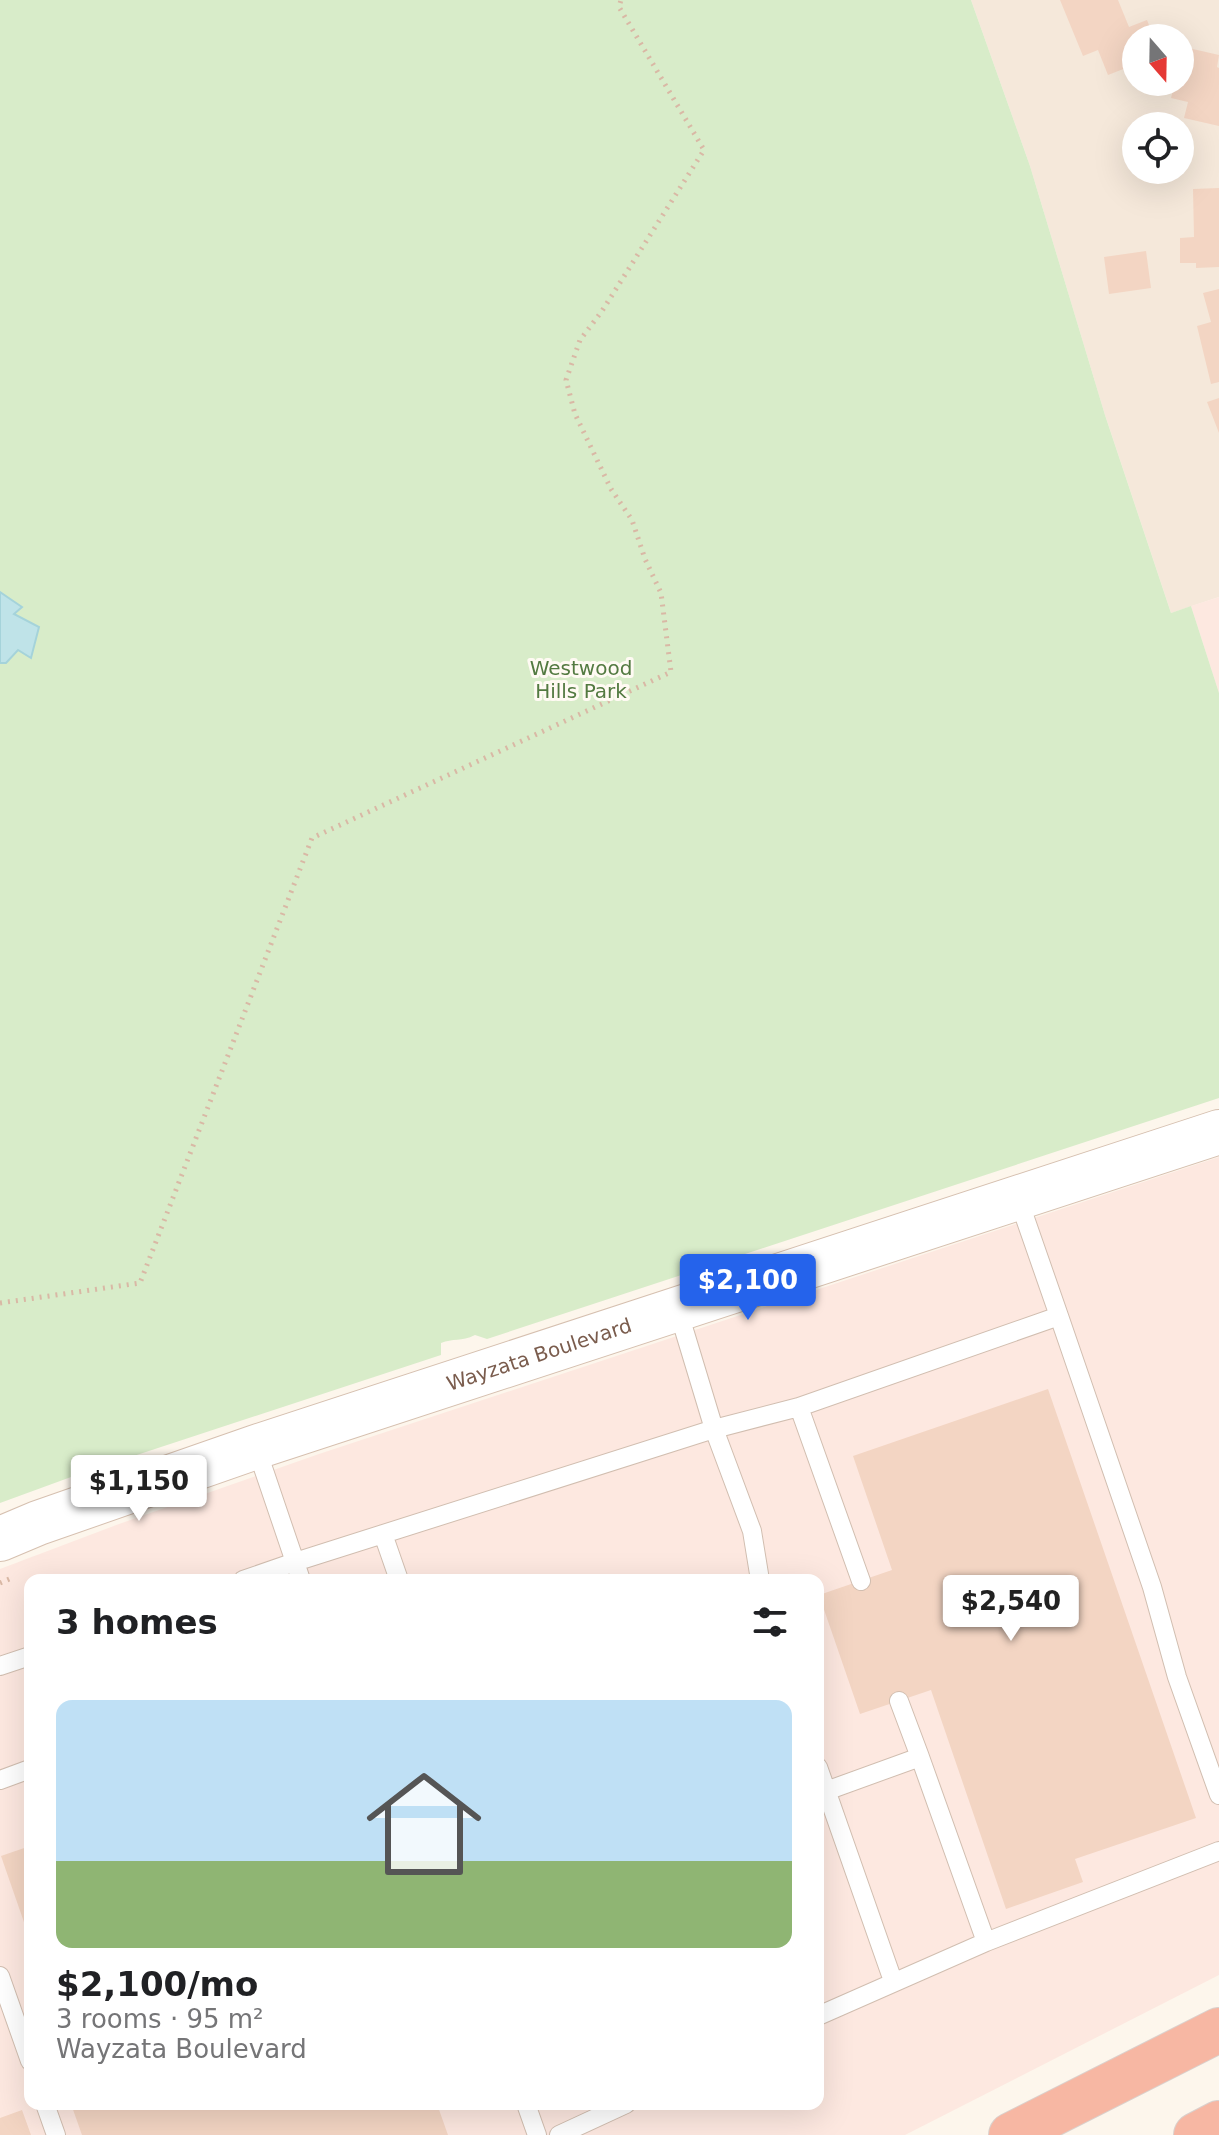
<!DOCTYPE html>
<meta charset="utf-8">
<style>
body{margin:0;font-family:"DejaVu Sans",sans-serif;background:#f6f6f6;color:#202124;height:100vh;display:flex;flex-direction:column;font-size:30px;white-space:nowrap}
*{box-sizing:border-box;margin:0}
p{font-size:26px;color:#757577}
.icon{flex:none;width:44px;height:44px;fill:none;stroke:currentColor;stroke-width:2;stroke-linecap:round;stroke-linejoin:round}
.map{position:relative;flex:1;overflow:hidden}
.panel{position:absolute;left:24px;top:1574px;width:800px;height:536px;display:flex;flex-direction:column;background:#fff;border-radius:16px;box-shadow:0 8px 32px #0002}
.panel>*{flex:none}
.needle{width:52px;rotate:160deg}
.fabs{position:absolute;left:1122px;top:24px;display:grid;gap:16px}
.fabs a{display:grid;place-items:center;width:72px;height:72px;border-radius:50%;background:#fff;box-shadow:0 8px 32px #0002;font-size:40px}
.price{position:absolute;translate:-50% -68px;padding:0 18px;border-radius:8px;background:#fff;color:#222;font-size:26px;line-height:52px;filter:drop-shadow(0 2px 4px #0008)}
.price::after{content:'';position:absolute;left:50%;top:48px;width:24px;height:18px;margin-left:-12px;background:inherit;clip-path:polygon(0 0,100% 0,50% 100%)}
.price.active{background:#2563eb;color:#fff}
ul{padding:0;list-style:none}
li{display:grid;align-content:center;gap:16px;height:424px;padding:0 32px}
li+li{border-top:2px solid #e0e0e0}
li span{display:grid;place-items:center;height:248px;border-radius:16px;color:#555}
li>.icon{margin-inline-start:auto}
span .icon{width:144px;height:144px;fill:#fffc;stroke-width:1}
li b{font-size:34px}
h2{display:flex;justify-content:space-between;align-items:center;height:96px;padding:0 32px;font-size:34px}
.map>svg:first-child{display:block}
</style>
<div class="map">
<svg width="1219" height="2135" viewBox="0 0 1219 2135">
<rect width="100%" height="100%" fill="#fdf6ec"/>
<!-- residential -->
<path fill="#f5e8da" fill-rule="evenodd" d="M971,0H1219V597L1171,613L1105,415L1030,166ZM1136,38H1180V82H1136ZM1136,126H1180V170H1136Z"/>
<!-- commercial -->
<path fill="#fde8e0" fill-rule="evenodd" d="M1219,597V693L1191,606Z
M1219,1157V1975L905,2135H0V1569L119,1524L319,1454ZM30,1580H818V2104H30Z"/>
<!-- green -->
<path fill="#d8ecc9" d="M0,0H971L1030,166L1105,415L1171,613L1191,606L1219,693V1098L487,1339L475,1335C461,1342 453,1338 441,1343V1355L82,1473L0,1503Z"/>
<!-- water -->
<path fill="#bfe3e8" stroke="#a5d3da" stroke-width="2" d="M0,592L22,607L14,614L39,627L31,658L18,650L6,663H0Z"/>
<!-- building -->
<path fill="#f3d5c3" d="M1060,0H1118L1129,27L1147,20L1154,38H1136V64L1108,75L1098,50L1083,56Z
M1184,47L1219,55L1217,67L1219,68V126L1184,118L1188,102L1171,98L1175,82H1180V63Z
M1219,188V267L1196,268V263H1180V238L1194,237L1193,189Z
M1146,251L1151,288L1109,294L1104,257Z
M1219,289V382L1211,384L1197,326L1211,322L1203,293Z
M1219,398V433L1207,402Z
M1048,1389L1196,1818L1075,1859L1083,1882L1006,1909L931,1690L860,1714L819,1595L892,1570L853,1456Z
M30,1846V1927L26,1928L1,1856Z
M71,2104H437L448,2135H82Z
M22,2110L31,2135H0V2118Z"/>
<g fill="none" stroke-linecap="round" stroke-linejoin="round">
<defs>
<path id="lane" d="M678,1310L714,1429L752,1531L760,1580
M1059,1316L1152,1587L1177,1677L1219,1795
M799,1407L861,1581
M383,1534L399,1580
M243,1580L295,1562L256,1447
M301,1580L295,1562L714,1429L799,1407L1059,1316L1018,1198
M0,1666L30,1656
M899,1701L920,1757
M818,1767L893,1981
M0,1780L30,1769
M826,1791L920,1757L986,1942
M0,1976L30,2061
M818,2016L986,1942L1219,1851
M45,2104L56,2135
M526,2104L537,2135
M559,2135L626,2104"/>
<g id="secondary">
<path id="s1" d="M0,1539L38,1523L256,1447L1219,1132"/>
</g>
<path id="highway" d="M1011,2135L1219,2030
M1196,2135L1219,2123"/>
</defs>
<!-- lane casing -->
<use href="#lane" stroke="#d1beb0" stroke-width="20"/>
<!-- secondary casing -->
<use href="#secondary" stroke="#d6c0b0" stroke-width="46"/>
<!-- highway casing -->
<use href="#highway" stroke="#dad1cd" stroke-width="46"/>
<!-- path -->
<path stroke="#d9b8a5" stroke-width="5" stroke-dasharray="2 6" stroke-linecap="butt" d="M0,1303L140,1283L312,838L671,672L661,593L645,559L632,520L611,489L575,414L566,380L580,340L602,311L704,150L619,7L621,0
M0,1583L14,1577"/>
<!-- lane -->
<use href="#lane" stroke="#fff" stroke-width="18"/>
<!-- secondary -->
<use href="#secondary" stroke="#fff" stroke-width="44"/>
<!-- highway -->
<use href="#highway" stroke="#f7b7a3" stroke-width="44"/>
</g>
<g text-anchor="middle" stroke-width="6" stroke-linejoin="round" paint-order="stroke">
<!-- park labels -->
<g font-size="20" fill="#537a41" stroke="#fffaf3">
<text x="581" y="675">Westwood<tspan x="581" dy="23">Hills Park</tspan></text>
</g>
<!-- street labels -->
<g font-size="20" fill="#7a5c4d" stroke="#fffaf3">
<text dy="7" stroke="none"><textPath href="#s1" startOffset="570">Wayzata Boulevard</textPath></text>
</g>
</g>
</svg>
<div class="fabs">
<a><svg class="needle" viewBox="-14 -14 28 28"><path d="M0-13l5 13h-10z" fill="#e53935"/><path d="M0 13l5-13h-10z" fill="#757577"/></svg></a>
<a><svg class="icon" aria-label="locate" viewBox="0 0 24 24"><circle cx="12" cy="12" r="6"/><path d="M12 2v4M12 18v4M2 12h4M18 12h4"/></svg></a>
</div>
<b class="price active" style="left:748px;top:1322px">$2,100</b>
<b class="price" style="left:139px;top:1523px">$1,150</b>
<b class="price" style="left:1011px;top:1643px">$2,540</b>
<section class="panel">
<h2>3 homes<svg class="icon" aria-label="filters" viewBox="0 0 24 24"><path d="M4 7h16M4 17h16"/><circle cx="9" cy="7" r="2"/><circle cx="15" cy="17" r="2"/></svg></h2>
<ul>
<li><span style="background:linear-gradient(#bfe0f5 65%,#8fb573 0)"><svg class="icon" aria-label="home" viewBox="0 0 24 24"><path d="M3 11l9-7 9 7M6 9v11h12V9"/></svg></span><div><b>$2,100/mo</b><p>3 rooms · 95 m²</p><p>Wayzata Boulevard</p></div></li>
</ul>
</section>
</div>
